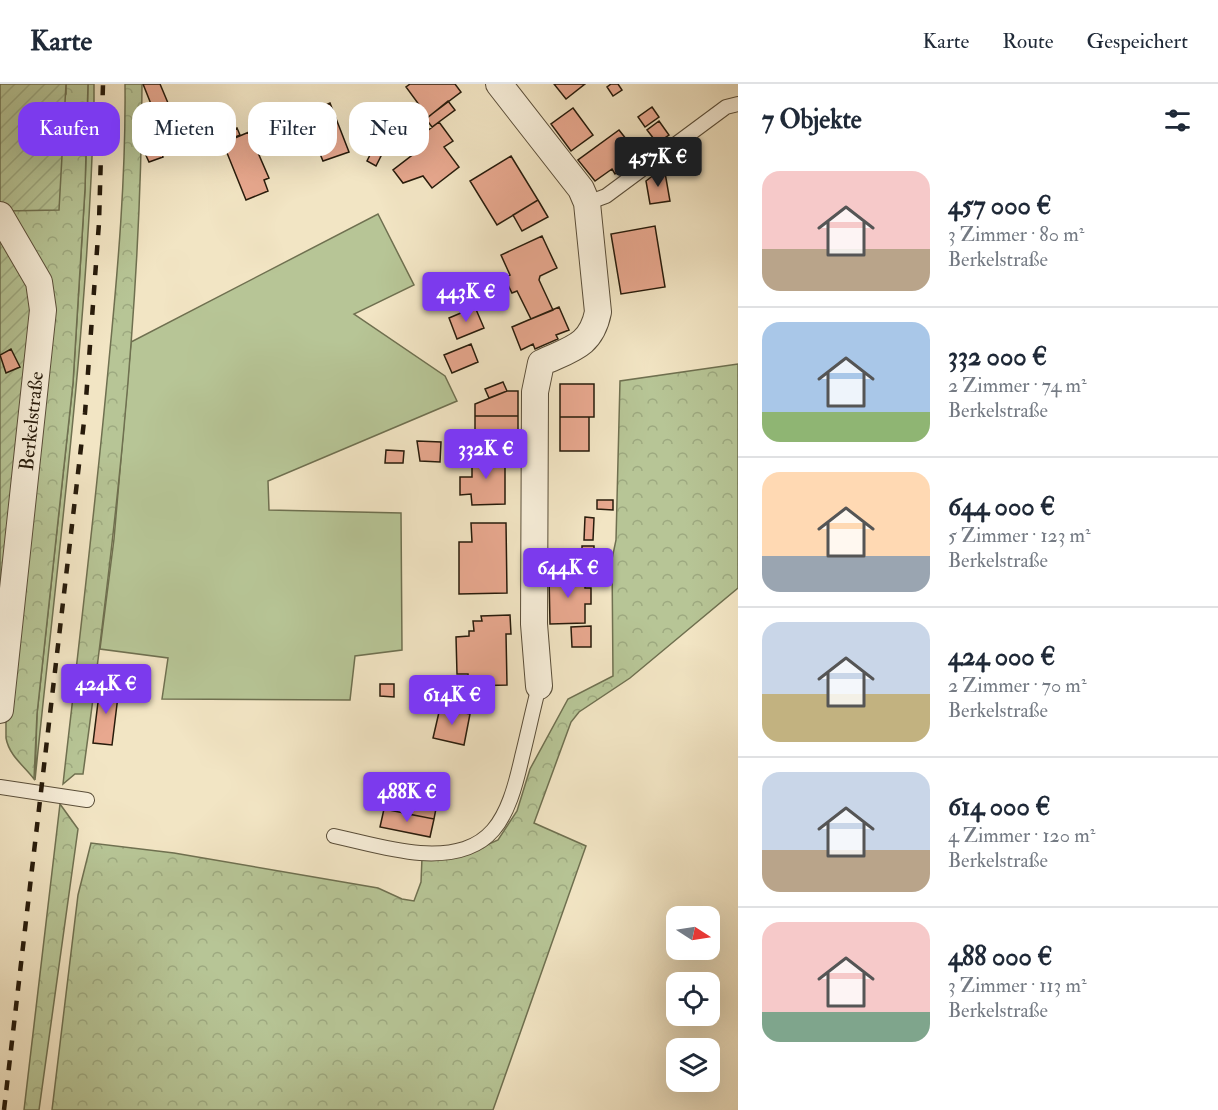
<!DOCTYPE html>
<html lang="de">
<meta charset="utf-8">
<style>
body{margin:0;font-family:"IM FELL Double Pica",serif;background:#f2f2f3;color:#1f2937;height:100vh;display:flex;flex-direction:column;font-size:22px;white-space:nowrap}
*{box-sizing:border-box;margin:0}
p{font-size:20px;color:#747a83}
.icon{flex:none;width:33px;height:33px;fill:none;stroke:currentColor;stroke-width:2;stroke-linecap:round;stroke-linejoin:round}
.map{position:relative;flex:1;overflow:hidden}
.drawer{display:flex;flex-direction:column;background:#fff;width:480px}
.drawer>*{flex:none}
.banner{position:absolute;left:18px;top:18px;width:570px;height:54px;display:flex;gap:12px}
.needle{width:39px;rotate:102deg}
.buttons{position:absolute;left:666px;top:822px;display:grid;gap:12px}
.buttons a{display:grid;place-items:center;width:54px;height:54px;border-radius:12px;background:#fff;box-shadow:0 6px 24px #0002;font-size:30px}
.price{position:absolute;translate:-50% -51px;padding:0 14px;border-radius:6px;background:#7c3aed;color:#fff;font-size:20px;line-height:39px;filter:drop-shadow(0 2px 3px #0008)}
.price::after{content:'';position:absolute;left:50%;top:36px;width:18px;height:14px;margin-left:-9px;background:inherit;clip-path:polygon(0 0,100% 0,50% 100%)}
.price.active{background:#222;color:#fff}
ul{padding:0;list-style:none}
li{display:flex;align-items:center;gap:18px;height:150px;padding:0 24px}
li+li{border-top:2px solid #e0e1e3}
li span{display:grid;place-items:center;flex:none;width:168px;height:120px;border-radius:18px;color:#555}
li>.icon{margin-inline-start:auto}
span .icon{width:72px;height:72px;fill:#fffc;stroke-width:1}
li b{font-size:26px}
h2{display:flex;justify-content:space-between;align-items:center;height:72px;padding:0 24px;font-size:26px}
.pill{padding:0 21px;border-radius:18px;background:#fff;box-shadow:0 6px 24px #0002;font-size:21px;line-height:54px}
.pill.active{background:#7c3aed;color:#fff}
header{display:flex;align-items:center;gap:36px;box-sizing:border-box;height:84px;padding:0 30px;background:#fff;border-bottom:2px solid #e0e1e3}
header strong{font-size:28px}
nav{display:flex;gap:33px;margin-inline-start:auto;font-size:21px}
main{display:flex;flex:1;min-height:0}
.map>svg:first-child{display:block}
</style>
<header>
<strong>Karte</strong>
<nav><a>Karte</a><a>Route</a><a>Gespeichert</a></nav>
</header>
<main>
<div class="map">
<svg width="738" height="1026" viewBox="0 0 738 1026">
<defs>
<pattern id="forest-crowns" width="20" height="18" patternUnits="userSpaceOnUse" patternTransform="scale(1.5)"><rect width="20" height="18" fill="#b7c596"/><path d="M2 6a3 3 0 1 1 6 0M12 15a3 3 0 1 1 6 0" fill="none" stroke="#9da980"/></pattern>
<pattern id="garden-furrows" width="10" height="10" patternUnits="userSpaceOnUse" patternTransform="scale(1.5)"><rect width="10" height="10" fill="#b7c596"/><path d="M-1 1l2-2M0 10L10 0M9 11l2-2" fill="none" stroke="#9da980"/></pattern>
</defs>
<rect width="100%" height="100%" fill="#f2e5c4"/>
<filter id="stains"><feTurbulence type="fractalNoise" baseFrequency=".00333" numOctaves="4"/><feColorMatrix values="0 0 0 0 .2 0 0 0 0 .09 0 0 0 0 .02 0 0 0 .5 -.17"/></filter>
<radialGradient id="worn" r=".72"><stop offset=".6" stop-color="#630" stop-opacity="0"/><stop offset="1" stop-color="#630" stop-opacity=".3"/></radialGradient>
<!-- grass -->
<path fill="#b7c596" stroke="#6f7050" stroke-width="1.5" d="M88,0H94V17C88,246 58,469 35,696L37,630L73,299L85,105Z
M378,130L414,201L354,230L445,292L457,317L268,397L269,426L401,429L402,566L355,572L350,616L162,615L168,574L100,565L114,455L131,258Z"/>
<!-- forest -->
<path fill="url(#forest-crowns)" stroke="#6f7050" stroke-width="1.5" d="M66,0H88L85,105L73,299L37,630L34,695C23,681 9,671 6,654L5,127L66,10Z
M125,0H142C141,231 114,462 83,690H75L63,700C79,559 96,418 109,276C118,184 126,92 125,0Z
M738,280V504L630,594L579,628L571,638L534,739L586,762L493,1026H52L78,811L91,759L174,769L378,804L402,815L414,817L421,798L422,774L469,769L498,756L517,727L530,685L568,615L613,592L612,475L616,456L620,297Z
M60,720L78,745L39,1026H24Z"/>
<!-- garden -->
<path fill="url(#garden-furrows)" stroke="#6f7050" stroke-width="1.5" d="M0,0H66L59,126L5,127L0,118Z
M0,143L31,197L35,227L0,565Z"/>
<!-- building -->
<path fill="#e8a88f" stroke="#271b0b" stroke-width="1.5" d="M143,0H160L168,19L153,25Z
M410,0H455L461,8L428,33L406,3Z
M554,0H585L566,15Z
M611,0H618L622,6L613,12L607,3Z
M448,17L455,26L432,43L426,35Z
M330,19L349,68L323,77L304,31Z
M652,23L659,33L645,43L638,33Z
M573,24L593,51L571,67L551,40Z
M659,37L669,51L657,59L647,46Z
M439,38L453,57L444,63L459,83L432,104L423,92L403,99L393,86L424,62L418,54Z
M280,41L282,57L270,62L264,47Z
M237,44L240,51L224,58L221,51Z
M619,46L634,65L628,70L633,76L615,90L612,85L595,97L578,76Z
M249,48L269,94L264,96L268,107L246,116L223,59Z
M150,62L153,67L160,64L163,73L149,78L143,65Z
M372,67L381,72L376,82L367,77Z
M511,72L538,116L497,141L470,97Z
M664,83L670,117L650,120L646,97Z
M538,116L548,133L522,147L513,131Z
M655,142L665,203L621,210L611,150Z
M542,152L557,184L540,192L539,196L553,226L531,235L517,207L512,209L504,193L510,191L501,171Z
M475,223L484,244L457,255L449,234Z
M559,223L569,246L556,251L558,255L535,265L533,260L521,266L512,243Z
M471,260L478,278L452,289L444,271Z
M11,265L20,283L6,289L0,271Z
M503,298L507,307L489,314L485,305Z
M560,300H594V333H560Z
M507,307H518V332H475V320Z
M475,332H518V353L475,352Z
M560,333H589V367H560Z
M482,352L501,353V362H482Z
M417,357L441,358L440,378L420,377Z
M386,366L404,367L403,379H385Z
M505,370V420L472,421L471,410L460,411V393H472V371Z
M597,416H613V426L597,425Z
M585,433L594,434L593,456H584Z
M471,439H506L507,509L459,510V458H472Z
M582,462H594V475H582Z
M549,491H585V504H591V520H585V539L550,540Z
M510,531L511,550H506L507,601L469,602L468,590H457L456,553L469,552V547H474L473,537H482L481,532Z
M591,542V563H572L571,543Z
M380,600H394V613L380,612Z
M100,602L119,604L112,661L93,659Z
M440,624L470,630L464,661L433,654Z
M410,692L441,699L434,735L402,729Z
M384,725L434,735L430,753L380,743Z"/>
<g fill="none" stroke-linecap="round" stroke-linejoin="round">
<defs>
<path id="lane" d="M587,119L606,112L726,23L738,20
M0,703L87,716
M334,752C362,758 392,767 420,769C493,774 508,735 522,673C528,649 533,625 539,602"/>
<path id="street" d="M499,0L581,105L587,119L598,228C591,263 570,265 541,279L535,308L534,540L539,602
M0,131L39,198L43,226L0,626"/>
</defs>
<!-- lane casing -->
<use href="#lane" stroke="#5a4e39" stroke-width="16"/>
<!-- street casing -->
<use href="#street" stroke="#5a4e39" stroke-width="28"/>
<!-- lane -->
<use href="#lane" stroke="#f7eed9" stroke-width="14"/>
<!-- street -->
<use href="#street" stroke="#f7eed9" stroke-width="26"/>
<!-- rail -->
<path stroke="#271b0b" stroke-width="4.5" stroke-dasharray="10 10" stroke-linecap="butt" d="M4,1026L85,329L99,139L103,0"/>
</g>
<g text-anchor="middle" stroke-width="4.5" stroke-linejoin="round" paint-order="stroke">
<!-- street labels -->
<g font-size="20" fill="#271b0b" stroke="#f7eed9">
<text transform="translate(31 337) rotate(-84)" y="7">Berkelstraße</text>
</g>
</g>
<rect width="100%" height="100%" filter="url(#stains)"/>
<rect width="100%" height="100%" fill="url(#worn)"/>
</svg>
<div class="buttons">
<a><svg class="needle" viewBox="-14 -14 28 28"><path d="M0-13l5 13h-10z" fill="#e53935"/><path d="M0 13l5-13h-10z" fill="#747a83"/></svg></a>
<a><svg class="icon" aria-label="locate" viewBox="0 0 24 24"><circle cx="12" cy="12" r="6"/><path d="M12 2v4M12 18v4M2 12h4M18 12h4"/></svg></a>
<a><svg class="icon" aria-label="layers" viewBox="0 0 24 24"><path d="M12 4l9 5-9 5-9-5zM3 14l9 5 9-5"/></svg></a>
</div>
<b class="price active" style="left:658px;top:104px">457K €</b>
<b class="price" style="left:466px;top:239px">443K €</b>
<b class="price" style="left:486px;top:396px">332K €</b>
<b class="price" style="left:568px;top:515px">644K €</b>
<b class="price" style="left:106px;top:631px">424K €</b>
<b class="price" style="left:452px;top:642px">614K €</b>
<b class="price" style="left:407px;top:739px">488K €</b>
<div class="banner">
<a class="pill active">Kaufen</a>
<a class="pill">Mieten</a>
<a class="pill">Filter</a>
<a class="pill">Neu</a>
</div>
</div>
<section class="drawer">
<h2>7 Objekte<svg class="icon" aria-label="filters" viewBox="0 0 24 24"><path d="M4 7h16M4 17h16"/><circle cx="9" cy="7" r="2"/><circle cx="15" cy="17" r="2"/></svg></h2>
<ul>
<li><span style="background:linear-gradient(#f6c9c9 65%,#b9a48a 0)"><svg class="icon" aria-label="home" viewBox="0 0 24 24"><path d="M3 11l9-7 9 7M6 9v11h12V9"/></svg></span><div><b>457 000 €</b><p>3 Zimmer · 80 m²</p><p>Berkelstraße</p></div></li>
<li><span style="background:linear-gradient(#a9c7e8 75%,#8fb573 0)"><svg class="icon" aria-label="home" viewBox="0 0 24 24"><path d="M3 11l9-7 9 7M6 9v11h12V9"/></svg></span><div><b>332 000 €</b><p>2 Zimmer · 74 m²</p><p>Berkelstraße</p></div></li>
<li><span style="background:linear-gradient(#ffd9b3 70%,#9aa5b1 0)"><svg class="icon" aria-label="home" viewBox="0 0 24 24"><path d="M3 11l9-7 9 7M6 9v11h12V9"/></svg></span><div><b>644 000 €</b><p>5 Zimmer · 123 m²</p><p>Berkelstraße</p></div></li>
<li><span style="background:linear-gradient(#c9d6e8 60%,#c2b280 0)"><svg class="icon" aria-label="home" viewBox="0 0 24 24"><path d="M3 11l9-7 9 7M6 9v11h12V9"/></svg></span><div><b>424 000 €</b><p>2 Zimmer · 70 m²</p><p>Berkelstraße</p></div></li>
<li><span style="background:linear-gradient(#c9d6e8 65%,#b9a48a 0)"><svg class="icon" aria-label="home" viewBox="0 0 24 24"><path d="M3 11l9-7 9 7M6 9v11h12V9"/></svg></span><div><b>614 000 €</b><p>4 Zimmer · 120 m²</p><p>Berkelstraße</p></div></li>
<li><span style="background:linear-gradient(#f6c9c9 75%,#7fa58c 0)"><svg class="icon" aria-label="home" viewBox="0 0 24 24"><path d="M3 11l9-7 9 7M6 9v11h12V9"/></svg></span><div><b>488 000 €</b><p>3 Zimmer · 113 m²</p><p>Berkelstraße</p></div></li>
</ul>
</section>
</main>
